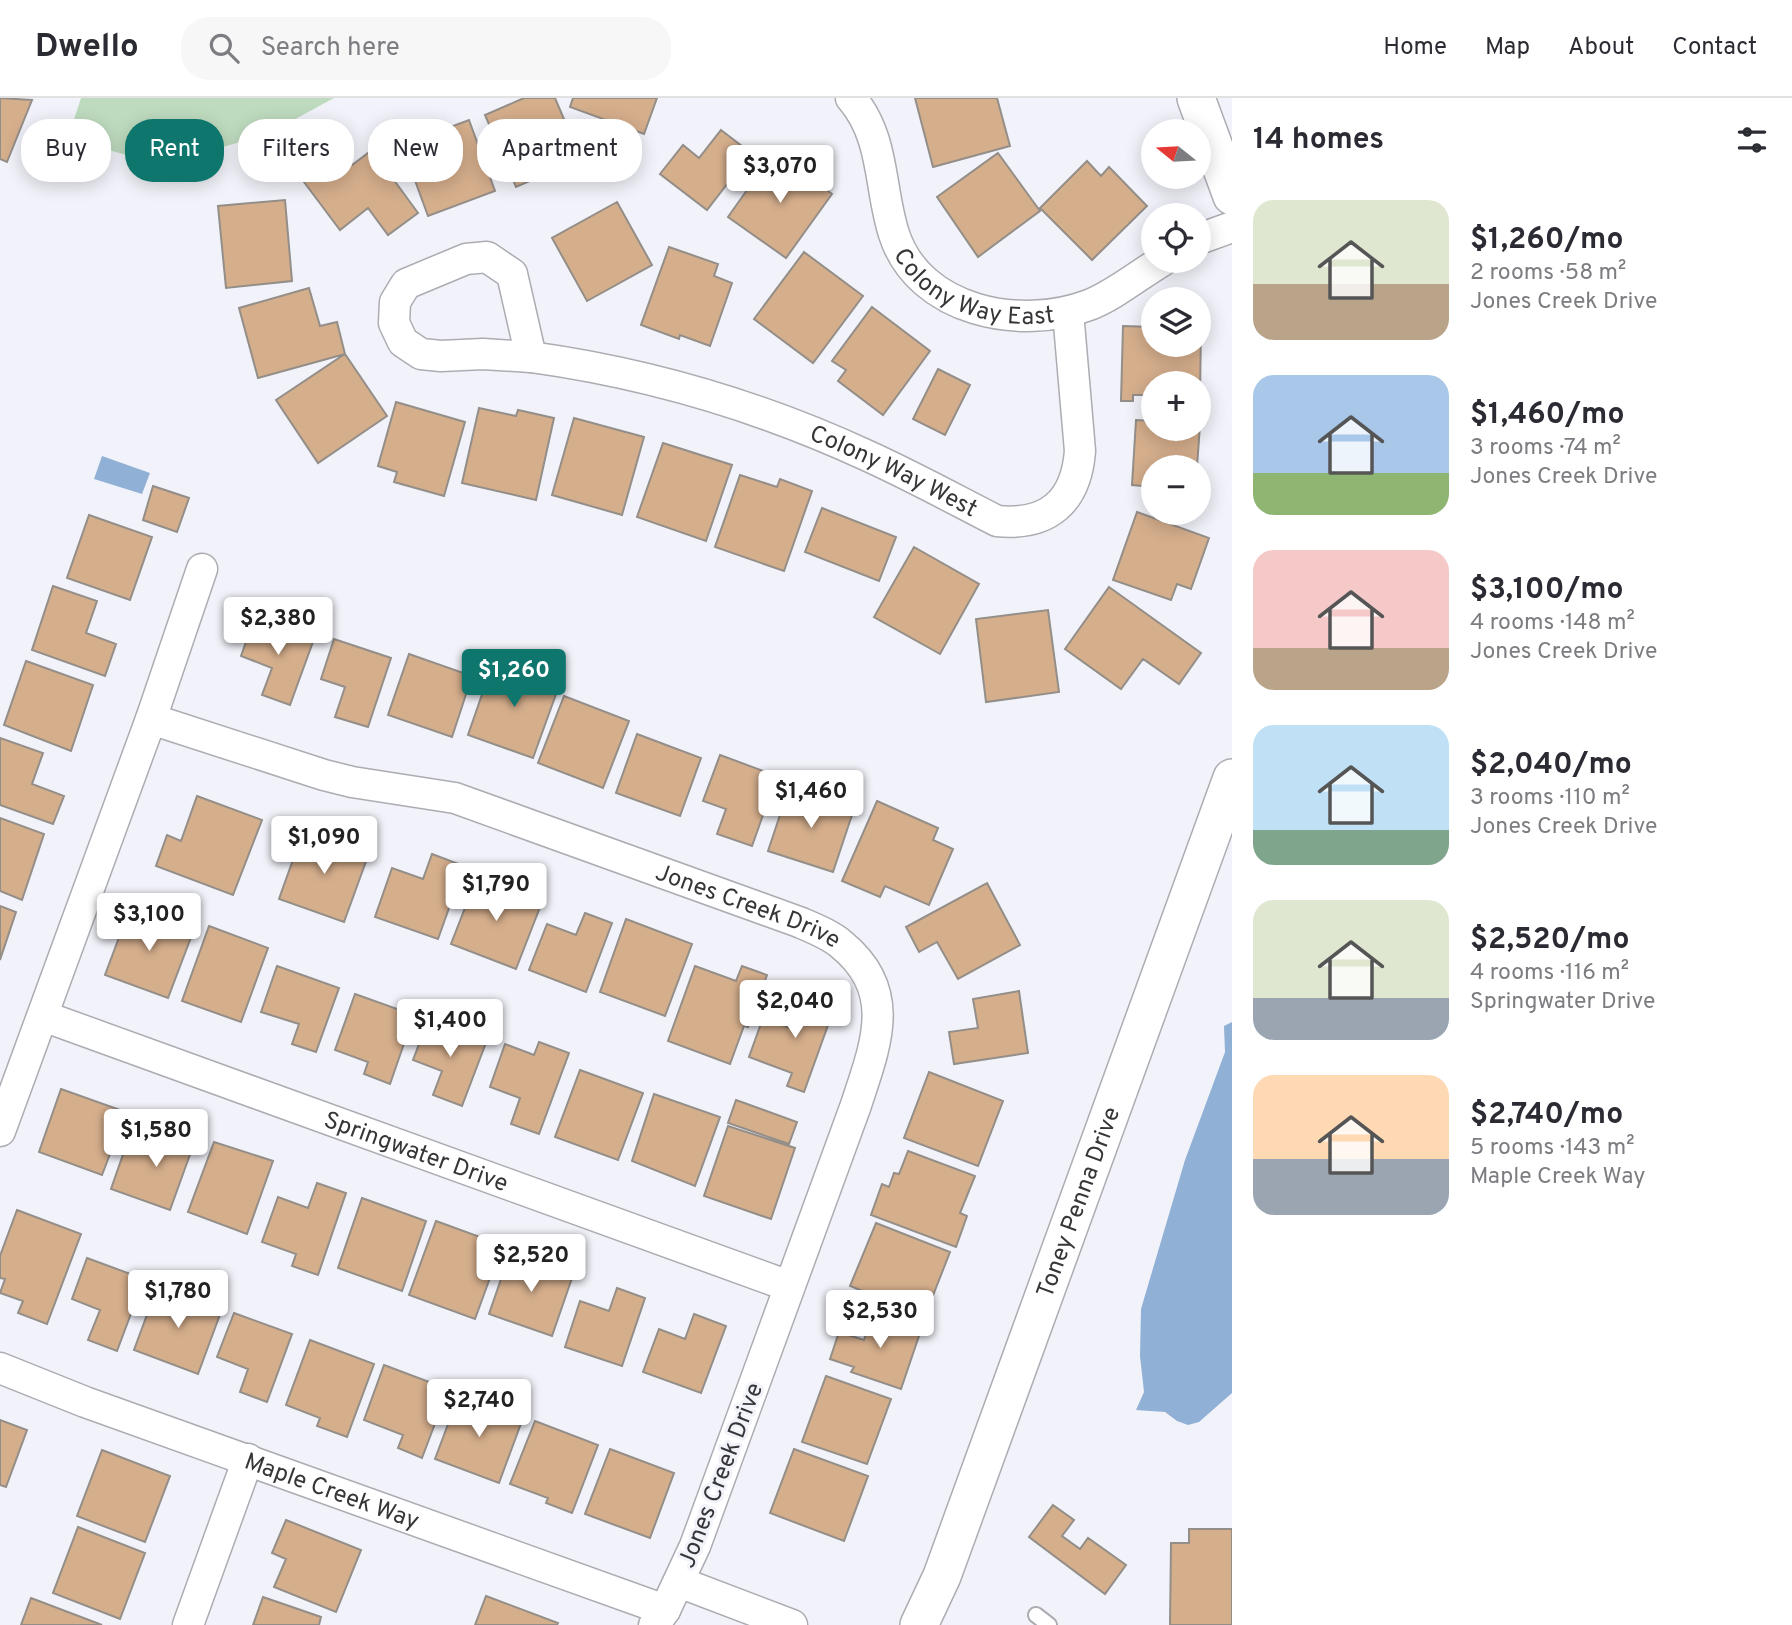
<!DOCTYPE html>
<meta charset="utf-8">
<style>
body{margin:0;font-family:Overpass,sans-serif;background:#f7f7f7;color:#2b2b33;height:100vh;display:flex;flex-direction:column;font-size:26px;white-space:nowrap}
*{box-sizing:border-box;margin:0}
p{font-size:23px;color:#7c7c81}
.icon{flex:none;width:38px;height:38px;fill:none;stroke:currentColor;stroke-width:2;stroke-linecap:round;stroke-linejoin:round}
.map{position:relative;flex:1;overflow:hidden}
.side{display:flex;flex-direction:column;background:#fff;width:560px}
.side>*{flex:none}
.top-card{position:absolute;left:21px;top:21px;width:665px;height:63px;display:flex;gap:14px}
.needle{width:46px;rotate:288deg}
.buttons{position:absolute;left:1141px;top:21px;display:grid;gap:14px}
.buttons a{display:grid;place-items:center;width:70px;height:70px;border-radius:50%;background:#fff;box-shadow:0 4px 18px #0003;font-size:35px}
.price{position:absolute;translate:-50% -60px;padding:0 16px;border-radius:7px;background:#fff;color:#222;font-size:23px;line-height:46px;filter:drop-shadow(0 2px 4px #0008)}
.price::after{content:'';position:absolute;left:50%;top:42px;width:21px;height:16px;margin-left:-10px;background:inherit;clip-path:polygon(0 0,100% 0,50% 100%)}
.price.selected{background:#0f766e;color:#fff}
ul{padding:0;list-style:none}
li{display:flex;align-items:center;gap:21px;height:175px;padding:0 21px}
li span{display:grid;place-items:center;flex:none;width:196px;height:140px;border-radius:21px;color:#555}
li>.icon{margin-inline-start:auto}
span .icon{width:84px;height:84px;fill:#fffc;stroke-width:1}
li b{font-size:30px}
h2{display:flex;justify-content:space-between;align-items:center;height:84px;padding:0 21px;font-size:30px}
.pill{padding:0 24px;border-radius:28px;background:#fff;box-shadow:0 4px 18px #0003;font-size:24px;line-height:63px}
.pill.selected{background:#0f766e;color:#fff}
header{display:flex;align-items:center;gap:42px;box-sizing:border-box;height:98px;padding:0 35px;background:#fff;border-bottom:2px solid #e1e1e2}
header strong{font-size:33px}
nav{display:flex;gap:38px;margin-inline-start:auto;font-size:24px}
.search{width:490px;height:63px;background:#f7f7f7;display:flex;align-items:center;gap:18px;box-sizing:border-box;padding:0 24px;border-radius:28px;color:#7c7c81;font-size:26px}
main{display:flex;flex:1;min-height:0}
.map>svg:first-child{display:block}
</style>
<header>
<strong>Dwello</strong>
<div class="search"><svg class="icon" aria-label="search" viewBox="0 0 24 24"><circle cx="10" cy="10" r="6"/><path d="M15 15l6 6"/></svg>Search here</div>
<nav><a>Home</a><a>Map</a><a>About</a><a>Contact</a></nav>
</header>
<main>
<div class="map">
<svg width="1232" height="1527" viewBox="0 0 1232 1527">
<rect width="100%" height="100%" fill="#f2f3fa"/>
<!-- green -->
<path fill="#bedbbf" d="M81,0H334L268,36L160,67L68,40Z"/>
<!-- water -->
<path fill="#90b0d5" d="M102,358L150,375L142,396L94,381Z
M1232,924V1295L1199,1324L1188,1327L1177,1323L1165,1314L1136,1312L1144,1294L1140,1258L1141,1211L1185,1062L1225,954L1224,928Z"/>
<!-- building -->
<path fill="#d5ae8c" stroke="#948e89" stroke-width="2" d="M0,0L32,2L7,64L0,61Z
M524,0H555L581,61L516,89L485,17Z
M573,0H657L644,36L570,9Z
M915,0H997L1010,48L933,69Z
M469,22L495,93L428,118L402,47Z
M721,32L751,55L707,112L660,76L683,47L699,60Z
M372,52L418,115L388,137L368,110L340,132L304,84L343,55L352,67Z
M774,54L832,96L786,160L728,119Z
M998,55L1040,113L978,159L937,99Z
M1087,63L1101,78L1109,69L1147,108L1092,162L1040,110Z
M285,102L292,183L226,190L218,108Z
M617,104L652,167L587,203L552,140Z
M669,149L718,166L714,178L732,185L710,248L680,237L679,241L641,227Z
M804,154L863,198L813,265L754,221Z
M309,190L320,228L337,224L345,256L258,280L239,210Z
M872,209L930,253L883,317L838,283L846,272L832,263Z
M1123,228L1153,229V247H1199V230H1201L1200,298L1199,285H1153V297H1133V303H1121Z
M345,256L387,318L318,365L276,302Z
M938,271L970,287L945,337L913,321Z
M396,304L465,324L444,398L394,384L397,374L378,368Z
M479,310L516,318L518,312L554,320L536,402L462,385Z
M574,320L644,339L622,417L552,397Z
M1136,322L1153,323V331H1199L1200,327L1197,369H1153V389L1132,387Z
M663,345L732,367L706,443L637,419Z
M740,377L777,389L780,381L812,393L784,473L715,449Z
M153,388L189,400L177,434L143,422Z
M822,410L896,439L879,483L805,454Z
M1137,414L1209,440L1191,491L1177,486L1171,502L1113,482Z
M89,417L152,439L130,502L67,480Z
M914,449L979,486L940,556L874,519Z
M53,488L97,503L86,535L116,546L105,578L32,552Z
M1109,489L1201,555L1179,586L1143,561L1121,591L1065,551Z
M1048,512L1059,594L986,604L976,521Z
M255,519L314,541L290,607L262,597L272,570L241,558Z
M334,541L391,560L368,629L335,619L345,589L321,581Z
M409,556L472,578L452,639L388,617Z
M494,562L560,585L533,660L468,637Z
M26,563L93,587L71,653L4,627Z
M564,598L629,623L603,690L538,665Z
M637,636L701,660L680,718L616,695Z
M0,640L43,655L32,686L64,698L53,726L0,707Z
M720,657L777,678L752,748L717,736L726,711L703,703Z
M789,690L854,711L833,774L768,753Z
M197,698L262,722L233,797L156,768L167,737L181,743Z
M877,703L938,730L933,742L953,751L929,807L885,788L880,799L842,783Z
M0,720L44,736L22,802L0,793Z
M304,731L369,755L344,824L279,801Z
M432,756L464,768L438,841L375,819L392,770L423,781Z
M477,779L542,804L516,871L451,846Z
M987,785L1020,847L958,881L937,844L919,854L906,829Z
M0,808L16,814L0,862Z
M130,810L193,834L168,900L105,877Z
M585,815L612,825L586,894L529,872L547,826L576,837Z
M626,821L692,846L665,918L600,894Z
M209,828L268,850L241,924L182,903Z
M277,868L339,890L316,954L292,946L299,926L261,914Z
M695,868L736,883L742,868L767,877L748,929L744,928L730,966L668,943Z
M804,893L836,905L804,994L787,988L792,975L749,959L763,920L790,930Z
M1019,893L1028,955L954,966L949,934L978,930L973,901Z
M355,896L414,917L390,986L364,976L368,964L335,952Z
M429,920L487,942L462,1008L433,997L442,973L413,962Z
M539,944L569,955L539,1036L511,1026L520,1000L490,989L505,946L534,957Z
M580,972L643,995L618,1062L555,1039Z
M929,974L1003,1003L978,1068L904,1040Z
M61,991L126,1014L102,1077L39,1054Z
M654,996L720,1019L695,1088L632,1063Z
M736,1002L797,1024L789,1046L728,1025Z
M168,1027L197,1037L170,1112L111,1091L126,1048L157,1058Z
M728,1028L795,1050L771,1121L704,1098Z
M214,1044L273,1063L247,1136L188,1114Z
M908,1053L975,1078L960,1115L967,1118L956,1149L871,1117L882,1086L889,1089L894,1075L899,1076Z
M317,1085L346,1095L318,1177L292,1168L296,1156L262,1144L278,1099L308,1110Z
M362,1100L426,1123L402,1193L338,1170Z
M17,1112L81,1136L47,1226L18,1215L23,1203L0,1195L5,1181L0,1180V1158Z
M436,1123L502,1147L475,1221L409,1197Z
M876,1125L950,1154L925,1218L850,1188Z
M510,1155L573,1177L552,1238L489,1216Z
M87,1160L144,1181L117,1253L88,1242L100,1212L72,1201Z
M158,1187L222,1211L198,1276L134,1252Z
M617,1190L645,1200L622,1268L565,1249L580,1203L609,1213Z
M874,1212L922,1229L901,1291L851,1274L854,1269L830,1261L839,1234L864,1242Z
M234,1215L292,1236L267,1304L240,1294L248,1271L217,1259Z
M694,1216L726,1228L701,1295L643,1274L659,1231L685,1241Z
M310,1242L374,1266L347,1339L317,1328L320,1320L286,1307Z
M384,1267L448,1291L422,1360L398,1350L403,1337L364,1322Z
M826,1278L891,1301L867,1366L802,1344Z
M459,1297L523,1320L499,1385L435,1361Z
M0,1322L27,1332L6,1389L0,1387Z
M535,1323L598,1347L572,1415L546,1405L548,1400L510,1386Z
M610,1351L674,1375L650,1440L585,1416Z
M794,1351L868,1378L844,1443L770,1415Z
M102,1352L170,1378L145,1444L77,1418Z
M1053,1407L1074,1422L1062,1438L1080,1451L1088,1440L1126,1467L1105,1496L1029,1439Z
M286,1422L361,1452L336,1514L274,1489L286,1461L272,1455Z
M78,1429L145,1455L120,1521L53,1495Z
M1189,1431H1232V1527H1170L1171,1445H1189Z
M486,1498L558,1525L557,1527H475Z
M263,1499L321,1519L319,1527H253Z
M31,1500L102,1527H21Z"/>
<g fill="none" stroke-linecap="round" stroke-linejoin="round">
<defs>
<path id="service" d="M1036,1517L1049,1527"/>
<g id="minor">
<path id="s1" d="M851,0C885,39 879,90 894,136C919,214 1021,233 1089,207C1113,198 1140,176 1162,163"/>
<path d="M1199,141L1232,129"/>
<path d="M487,159L512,176L531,259L483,256L441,258L421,256L403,244L394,225L395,204L406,186L466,161Z"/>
<path id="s2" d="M531,259C647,275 762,309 868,358C912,378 954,401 997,423C1048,428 1076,404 1080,353L1068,214"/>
<path d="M151,621L202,471"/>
<path id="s3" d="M43,918L789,1188"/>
<path id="s4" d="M0,1033L151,621L324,677L352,684L455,700L799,824C813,830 831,837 842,847C899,894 875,948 856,1007L695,1448L665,1512L654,1527"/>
<path id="s5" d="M0,1270L85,1304L665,1512"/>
<path d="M679,1484L792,1527"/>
<path d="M188,1527L248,1361"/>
</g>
<g id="tertiary">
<path d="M1196,0L1232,98"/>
<path id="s6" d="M919,1527L942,1478L1232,680"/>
</g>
</defs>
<!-- service casing -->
<use href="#service" stroke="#acacb3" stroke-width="18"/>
<!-- minor casing -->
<use href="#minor" stroke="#acacb3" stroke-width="33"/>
<!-- tertiary casing -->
<use href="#tertiary" stroke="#acacb3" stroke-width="40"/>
<!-- service -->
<use href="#service" stroke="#fff" stroke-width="14"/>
<!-- minor -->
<use href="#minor" stroke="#fff" stroke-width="30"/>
<!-- tertiary -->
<use href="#tertiary" stroke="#fff" stroke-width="37"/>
</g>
<g text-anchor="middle" stroke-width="6" stroke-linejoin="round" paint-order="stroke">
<!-- street labels -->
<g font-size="24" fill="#363639" stroke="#f2f3fa">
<text dy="8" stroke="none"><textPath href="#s1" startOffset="250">Colony Way East</textPath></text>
<text dy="8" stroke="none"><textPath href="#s2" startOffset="382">Colony Way West</textPath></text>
<text dy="8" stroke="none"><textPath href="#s4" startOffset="1066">Jones Creek Drive</textPath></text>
<text dy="8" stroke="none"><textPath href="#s3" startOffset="397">Springwater Drive</textPath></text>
<text dy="8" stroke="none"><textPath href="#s6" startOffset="452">Toney Penna Drive</textPath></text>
<text transform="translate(720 1377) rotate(-69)" y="8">Jones Creek Drive</text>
<text dy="8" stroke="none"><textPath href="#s5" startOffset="354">Maple Creek Way</textPath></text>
</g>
</g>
</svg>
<div class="buttons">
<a><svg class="needle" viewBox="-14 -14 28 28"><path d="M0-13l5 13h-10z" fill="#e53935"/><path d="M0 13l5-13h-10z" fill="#7c7c81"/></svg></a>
<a><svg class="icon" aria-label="locate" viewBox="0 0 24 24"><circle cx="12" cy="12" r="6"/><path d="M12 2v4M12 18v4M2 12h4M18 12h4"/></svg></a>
<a><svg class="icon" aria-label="layers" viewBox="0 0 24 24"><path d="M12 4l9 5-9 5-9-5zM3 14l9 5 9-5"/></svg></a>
<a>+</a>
<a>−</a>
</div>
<b class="price" style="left:780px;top:107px">$3,070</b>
<b class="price" style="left:278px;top:559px">$2,380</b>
<b class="price selected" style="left:514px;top:611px">$1,260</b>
<b class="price" style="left:811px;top:732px">$1,460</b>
<b class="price" style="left:324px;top:778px">$1,090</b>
<b class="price" style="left:496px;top:825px">$1,790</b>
<b class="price" style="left:149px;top:855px">$3,100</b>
<b class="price" style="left:795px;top:942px">$2,040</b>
<b class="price" style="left:450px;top:961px">$1,400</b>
<b class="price" style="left:156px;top:1071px">$1,580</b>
<b class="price" style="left:531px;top:1196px">$2,520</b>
<b class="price" style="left:178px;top:1232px">$1,780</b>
<b class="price" style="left:880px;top:1252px">$2,530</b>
<b class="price" style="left:479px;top:1341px">$2,740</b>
<div class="top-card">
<a class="pill">Buy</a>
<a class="pill selected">Rent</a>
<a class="pill">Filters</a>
<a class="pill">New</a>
<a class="pill">Apartment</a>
</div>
</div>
<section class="side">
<h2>14 homes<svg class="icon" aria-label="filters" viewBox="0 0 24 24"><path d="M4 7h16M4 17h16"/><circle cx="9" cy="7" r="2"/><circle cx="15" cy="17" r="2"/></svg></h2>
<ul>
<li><span style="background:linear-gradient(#dfe7d0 60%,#b9a48a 0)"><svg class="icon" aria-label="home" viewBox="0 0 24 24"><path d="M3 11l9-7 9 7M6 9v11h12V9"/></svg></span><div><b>$1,260/mo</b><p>2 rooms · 58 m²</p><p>Jones Creek Drive</p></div></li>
<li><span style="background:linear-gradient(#a9c7e8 70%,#8fb573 0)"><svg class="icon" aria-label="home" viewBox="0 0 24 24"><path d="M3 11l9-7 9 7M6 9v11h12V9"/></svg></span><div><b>$1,460/mo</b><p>3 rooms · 74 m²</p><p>Jones Creek Drive</p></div></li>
<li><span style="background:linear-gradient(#f6c9c9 70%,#b9a48a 0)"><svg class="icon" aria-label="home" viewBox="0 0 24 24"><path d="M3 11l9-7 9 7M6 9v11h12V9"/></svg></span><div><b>$3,100/mo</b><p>4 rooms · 148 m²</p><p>Jones Creek Drive</p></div></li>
<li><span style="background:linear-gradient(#bfe0f5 75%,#7fa58c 0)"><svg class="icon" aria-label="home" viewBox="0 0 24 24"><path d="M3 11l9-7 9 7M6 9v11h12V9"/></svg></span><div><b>$2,040/mo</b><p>3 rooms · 110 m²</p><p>Jones Creek Drive</p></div></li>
<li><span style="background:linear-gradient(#dfe7d0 70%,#9aa5b1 0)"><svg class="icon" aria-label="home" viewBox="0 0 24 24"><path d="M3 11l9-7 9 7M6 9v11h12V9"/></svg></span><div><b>$2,520/mo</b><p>4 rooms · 116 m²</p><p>Springwater Drive</p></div></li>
<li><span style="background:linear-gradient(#ffd9b3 60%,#9aa5b1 0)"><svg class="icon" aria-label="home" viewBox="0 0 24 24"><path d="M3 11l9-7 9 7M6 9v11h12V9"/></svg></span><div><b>$2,740/mo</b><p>5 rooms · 143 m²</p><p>Maple Creek Way</p></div></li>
</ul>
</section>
</main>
